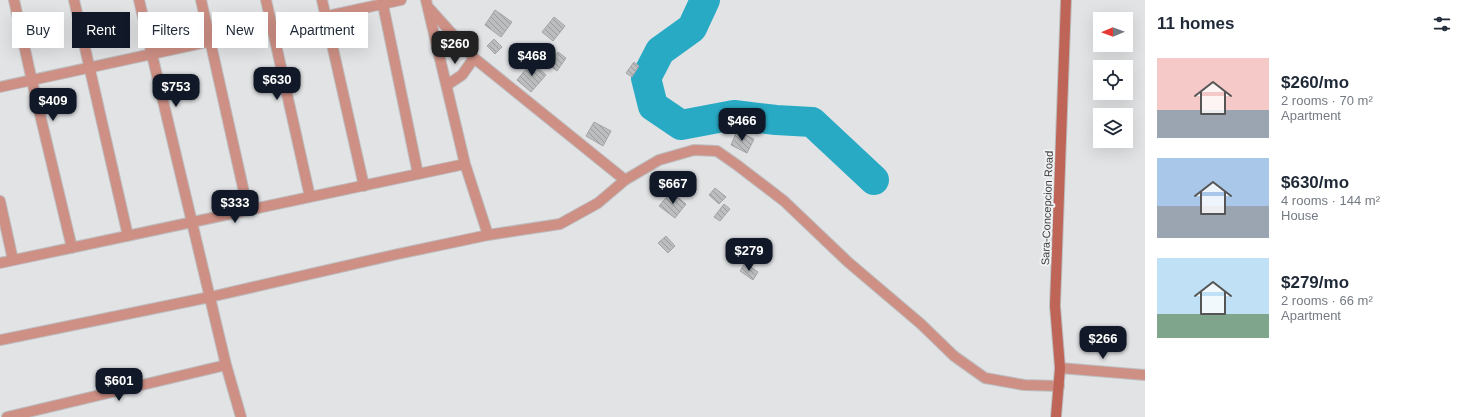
<!DOCTYPE html>
<meta charset="utf-8">
<style>
body{margin:0;font-family:Arial,sans-serif;background:#f2f2f3;color:#1f2937;height:100vh;display:flex;flex-direction:column;font-size:15px;white-space:nowrap}
*{box-sizing:border-box;margin:0}
p{font-size:13px;color:#747a83}
.icon{flex:none;width:22px;height:22px;fill:none;stroke:currentColor;stroke-width:2;stroke-linecap:round;stroke-linejoin:round}
.map{position:relative;flex:1;overflow:hidden}
.details{display:flex;flex-direction:column;background:#fff;width:320px}
.details>*{flex:none}
.guide{position:absolute;left:12px;top:12px;width:380px;height:36px;display:flex;gap:8px}
.needle{width:26px;rotate:269deg}
.buttons{position:absolute;left:1093px;top:12px;display:grid;gap:8px}
.buttons a{display:grid;place-items:center;width:40px;height:40px;border-radius:0px;background:#fff;box-shadow:0 4px 16px #0002;font-size:20px}
.price{position:absolute;translate:-50% -34px;padding:0 9px;border-radius:8px;background:#111827;color:#fff;font-size:13px;line-height:26px;filter:drop-shadow(0 1px 2px #0008)}
.price::after{content:'';position:absolute;left:50%;top:24px;width:12px;height:9px;margin-left:-6px;background:inherit;clip-path:polygon(0 0,100% 0,50% 100%)}
.price.on{background:#222;color:#fff}
ul{padding:0;list-style:none}
li{display:flex;align-items:center;gap:12px;height:100px;padding:0 12px}
li span{display:grid;place-items:center;flex:none;width:112px;height:80px;border-radius:0px;color:#555}
li>.icon{margin-inline-start:auto}
span .icon{width:48px;height:48px;fill:#fffc;stroke-width:1}
li b{font-size:17px}
h2{display:flex;justify-content:space-between;align-items:center;height:48px;padding:0 12px;font-size:17px}
.chip{padding:0 14px;border-radius:0px;background:#fff;box-shadow:0 4px 16px #0002;font-size:14px;line-height:36px}
.chip.on{background:#111827;color:#fff}
main{display:flex;flex:1;min-height:0}
.map>svg:first-child{display:block}
</style>
<main>
<div class="map">
<svg width="1145" height="417" viewBox="0 0 1145 417">
<defs>
<pattern id="building-back-hatch" width="6" height="6" patternUnits="userSpaceOnUse"><rect width="6" height="6" fill="#bbbdbf"/><path d="M-1 5l2 2M0 0l6 6M5-1l2 2" fill="none" stroke="#999b9d"/></pattern>
</defs>
<rect width="100%" height="100%" fill="#e1e3e5"/>
<g fill="none" stroke-linecap="round" stroke-linejoin="round">
<!-- river -->
<path stroke="#28aac5" stroke-width="30" d="M705,0L692,28L660,51L646,78L653,106L681,125L734,115L776,120L812,122L874,180"/>
</g>
<!-- building -->
<path fill="url(#building-back-hatch)" stroke="#a3a5a7" d="M495,10L512,22L501,37L485,25Z
M554,17L565,26L553,41L542,32Z
M494,39L502,47L495,54L487,46Z
M558,52L566,58L557,71L549,65Z
M532,62L546,75L531,92L517,80Z
M634,62L639,66L632,77L626,73Z
M594,122L611,131L603,146L586,136Z
M737,131L754,139L747,153L731,145Z
M715,188L726,197L719,204L709,195Z
M671,192L686,204L675,218L659,206Z
M724,204L730,209L720,221L714,217Z
M666,236L675,246L668,253L658,243Z
M745,263L758,272L753,280L740,271Z"/>
<g fill="none" stroke-linecap="round" stroke-linejoin="round">
<defs>
<path id="minor" d="M14,0L32,81L72,248
M74,0L128,236
M139,0L226,365L241,417
M201,0L248,210
M266,0L310,197
M322,0L364,186
M382,0L418,174
M426,0L465,164L488,235
M428,7L474,58L625,180
M447,85L462,75L474,58
M0,87L401,0
M0,201L13,260
M0,263L465,164
M0,340L210,297L398,254L488,235L560,224L598,203L625,180L659,160L694,150L717,151L737,165L784,201L848,262L921,324L954,356L985,378L1024,385L1059,386
M1060,368L1145,375
M7,417L226,365"/>
<path id="secondary" d="M1056,417L1060,368L1055,306L1066,0"/>
</defs>
<!-- minor casing -->
<use href="#minor" stroke="#bdbec0" stroke-width="12"/>
<!-- secondary casing -->
<use href="#secondary" stroke="#bdbec0" stroke-width="12"/>
<!-- minor -->
<use href="#minor" stroke="#ce9085" stroke-width="10"/>
<!-- secondary -->
<use href="#secondary" stroke="#be6557" stroke-width="10"/>
</g>
<g text-anchor="middle" stroke-width="4" stroke-linejoin="round" paint-order="stroke">
<!-- street labels -->
<g font-size="11" fill="#3c3d3e" stroke="#eef0f2">
<text transform="translate(1047 208) rotate(-88)" y="4">Sara-Concepcion Road</text>
</g>
</g>
</svg>
<div class="buttons">
<a><svg class="needle" viewBox="-14 -14 28 28"><path d="M0-13l5 13h-10z" fill="#e53935"/><path d="M0 13l5-13h-10z" fill="#747a83"/></svg></a>
<a><svg class="icon" aria-label="locate" viewBox="0 0 24 24"><circle cx="12" cy="12" r="6"/><path d="M12 2v4M12 18v4M2 12h4M18 12h4"/></svg></a>
<a><svg class="icon" aria-label="layers" viewBox="0 0 24 24"><path d="M12 4l9 5-9 5-9-5zM3 14l9 5 9-5"/></svg></a>
</div>
<b class="price on" style="left:455px;top:65px">$260</b>
<b class="price" style="left:532px;top:77px">$468</b>
<b class="price" style="left:277px;top:101px">$630</b>
<b class="price" style="left:176px;top:108px">$753</b>
<b class="price" style="left:53px;top:122px">$409</b>
<b class="price" style="left:742px;top:142px">$466</b>
<b class="price" style="left:673px;top:205px">$667</b>
<b class="price" style="left:235px;top:224px">$333</b>
<b class="price" style="left:749px;top:272px">$279</b>
<b class="price" style="left:1103px;top:360px">$266</b>
<b class="price" style="left:119px;top:402px">$601</b>
<div class="guide">
<a class="chip">Buy</a>
<a class="chip on">Rent</a>
<a class="chip">Filters</a>
<a class="chip">New</a>
<a class="chip">Apartment</a>
</div>
</div>
<section class="details">
<h2>11 homes<svg class="icon" aria-label="filters" viewBox="0 0 24 24"><path d="M4 7h16M4 17h16"/><circle cx="9" cy="7" r="2"/><circle cx="15" cy="17" r="2"/></svg></h2>
<ul>
<li><span style="background:linear-gradient(#f6c9c9 65%,#9aa5b1 0)"><svg class="icon" aria-label="home" viewBox="0 0 24 24"><path d="M3 11l9-7 9 7M6 9v11h12V9"/></svg></span><div><b>$260/mo</b><p>2 rooms · 70 m²</p><p>Apartment</p></div></li>
<li><span style="background:linear-gradient(#a9c7e8 60%,#9aa5b1 0)"><svg class="icon" aria-label="home" viewBox="0 0 24 24"><path d="M3 11l9-7 9 7M6 9v11h12V9"/></svg></span><div><b>$630/mo</b><p>4 rooms · 144 m²</p><p>House</p></div></li>
<li><span style="background:linear-gradient(#bfe0f5 70%,#7fa58c 0)"><svg class="icon" aria-label="home" viewBox="0 0 24 24"><path d="M3 11l9-7 9 7M6 9v11h12V9"/></svg></span><div><b>$279/mo</b><p>2 rooms · 66 m²</p><p>Apartment</p></div></li>
</ul>
</section>
</main>
